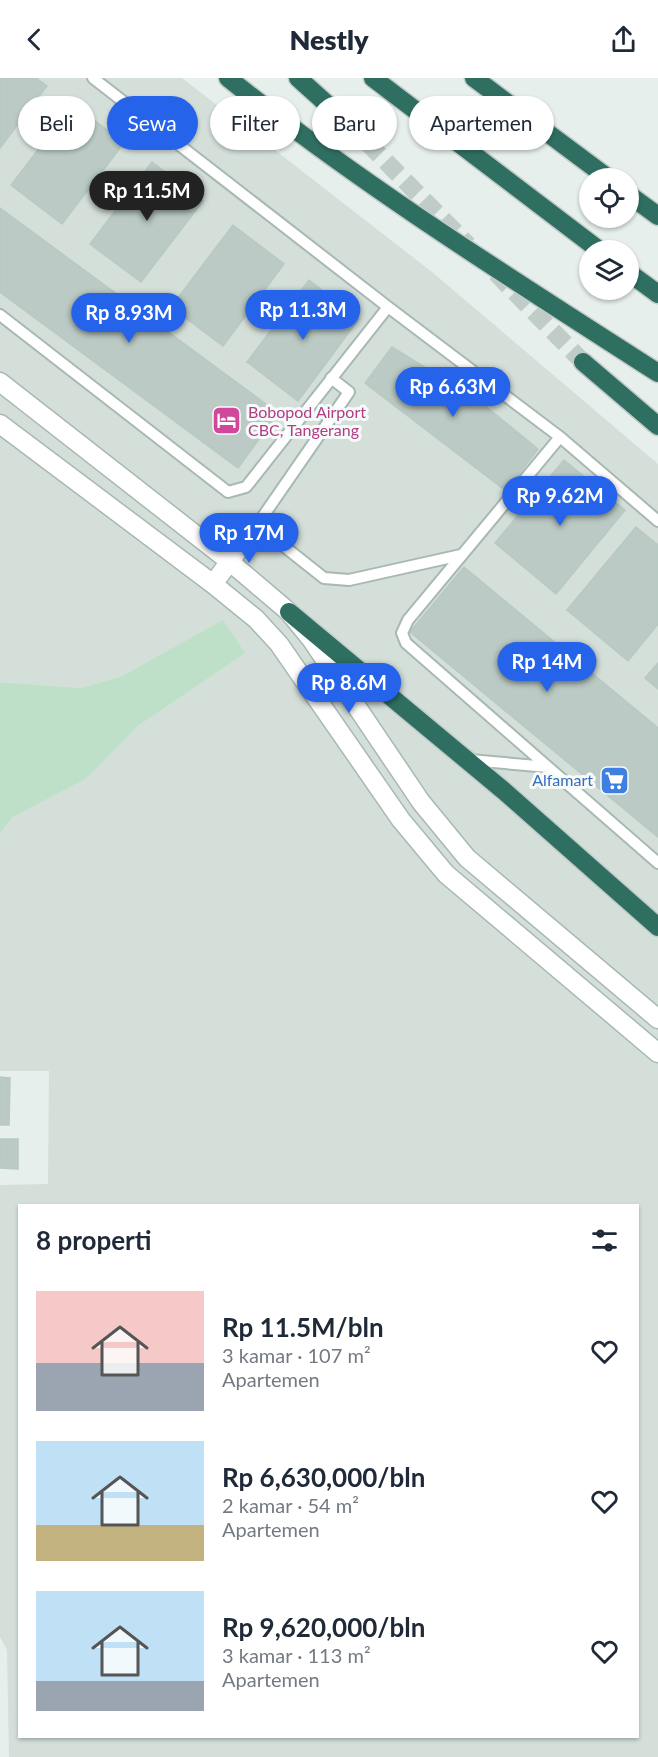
<!DOCTYPE html>
<html lang="id">
<meta charset="utf-8">
<style>
body{margin:0;font-family:Lato,sans-serif;background:#f6f6f7;color:#1f2937;height:100vh;display:flex;flex-direction:column;font-size:22px;white-space:nowrap}
*{box-sizing:border-box;margin:0}
p{font-size:20px;color:#747a83}
.icon{flex:none;width:33px;height:33px;fill:none;stroke:currentColor;stroke-width:2;stroke-linecap:round;stroke-linejoin:round}
.map{position:relative;flex:1;overflow:hidden}
.sheet{position:absolute;left:18px;top:1126px;width:621px;height:534px;display:flex;flex-direction:column;background:#fff;border-radius:0px;box-shadow:0 2px 4px #0004}
.sheet>*{flex:none}
.guide{position:absolute;left:18px;top:18px;width:622px;height:54px;display:flex;gap:12px}
.controls{position:absolute;left:579px;top:90px;display:grid;gap:12px}
.controls a{display:grid;place-items:center;width:60px;height:60px;border-radius:50%;background:#fff;box-shadow:0 2px 4px #0004;font-size:30px}
.price{position:absolute;translate:-50% -51px;padding:0 14px;border-radius:21px;background:#2563eb;color:#fff;font-size:20px;line-height:39px;filter:drop-shadow(0 2px 3px #0008)}
.price::after{content:'';position:absolute;left:50%;top:36px;width:18px;height:14px;margin-left:-9px;background:inherit;clip-path:polygon(0 0,100% 0,50% 100%)}
.price.selected{background:#222;color:#fff}
ul{padding:0;list-style:none}
li{display:flex;align-items:center;gap:18px;height:150px;padding:0 18px}
li span{display:grid;place-items:center;flex:none;width:168px;height:120px;border-radius:0px;color:#555}
li>.icon{margin-inline-start:auto}
span .icon{width:72px;height:72px;fill:#fffc;stroke-width:1}
li b{font-size:26px}
h2{display:flex;justify-content:space-between;align-items:center;height:72px;padding:0 18px;font-size:26px}
.tag{padding:0 21px;border-radius:27px;background:#fff;box-shadow:0 2px 4px #0004;font-size:21px;line-height:54px}
.tag.selected{background:#2563eb;color:#fff}
header{display:flex;justify-content:space-between;align-items:center;height:78px;padding:0 18px;background:#fff;font-size:27px;font-weight:800}
.map>svg:first-child{display:block}
</style>
<header><svg class="icon" aria-label="back" viewBox="0 0 24 24"><path d="M15 5l-7 7 7 7"/></svg>Nestly<svg class="icon" aria-label="share" viewBox="0 0 24 24"><path d="M12 15V3M7 8l5-5 5 5M5 13v7h14v-7"/></svg></header>
<div class="map">
<svg width="658" height="1679" viewBox="0 0 658 1679">
<rect width="100%" height="100%" fill="#e6efeb"/>
<!-- built -->
<path fill="#d4dfda" fill-rule="evenodd" d="M0,0H182L432,194L658,386V1679H9L7,1572L0,1559V1107L48,1106L49,993H0V755L13,739L86,701L138,648L244,575L223,543L122,598L81,610L0,604ZM20,1128H638V1659H20Z"/>
<!-- green -->
<path fill="#bfe0c8" d="M223,542L245,575L138,648L86,701L13,739L0,755V604L81,610L122,598Z"/>
<!-- building -->
<path fill="#bbcac4" stroke="#b8c9c2" stroke-width="1.5" d="M0,0H36L47,8L0,70Z
M73,26L124,65L62,146L11,107Z
M152,84L203,123L141,204L90,166Z
M0,130L278,335L238,390L0,214Z
M233,147L284,186L223,268L171,229Z
M309,202L359,241L298,323L247,284Z
M392,269L478,322L538,371L506,413L365,305Z
M564,382L625,432L556,516L495,465Z
M636,449L658,467V546L628,583L567,532Z
M464,489L658,650V759L410,554Z
M658,585V611L645,600Z
M0,999L10,1000L9,1047H0Z
M0,1061H18V1091L0,1090Z"/>
<g fill="none" stroke-linecap="round" stroke-linejoin="round">
<!-- motorway-tunnel -->
<path stroke="#bfccc8" stroke-width="18" stroke-dasharray="18 9" stroke-linecap="butt" d="M348,45L468,167
M496,195L583,284"/>
<defs>
<path id="service" d="M388,229L560,359L658,443
M0,237L228,414L246,409L388,229L93,0
M331,300L349,314L257,447L324,500L349,502L461,477
M470,682L548,689L658,785
M548,689L406,565L402,555L408,542L560,359"/>
<path id="tertiary" d="M0,304L229,483L289,534L311,561L421,724L467,780L658,941
M0,346L213,506L256,541L279,566L401,742L446,796L658,975
M213,506L257,447"/>
<path id="motorway" d="M228,0C363,108 512,201 658,295
M298,0L348,45
M373,0L599,172
M474,0L608,100
M628,116L658,138
M628,194L658,216
M583,284L658,348
M289,534L504,713L658,849"/>
</defs>
<!-- service casing -->
<use href="#service" stroke="#a8b8b2" stroke-width="14"/>
<!-- tertiary casing -->
<use href="#tertiary" stroke="#a8b8b2" stroke-width="21"/>
<!-- motorway casing -->
<use href="#motorway" stroke="#c2cac8" stroke-width="21"/>
<!-- service -->
<use href="#service" stroke="#fff" stroke-width="10"/>
<!-- tertiary -->
<use href="#tertiary" stroke="#fff" stroke-width="18"/>
<!-- motorway -->
<use href="#motorway" stroke="#2f6f62" stroke-width="18"/>
</g>
<!-- icons -->
<defs>
<symbol id="hotel-square" viewBox="-11 -11 22 22"><rect x="-9" y="-9" width="18" height="18" rx="4" fill="#d1479c" stroke="#f7fbf9"/><path d="M-6-4.5h1.5V1H6V5H4.5V3h-9V5H-6ZM-4 0a1.8 1.8 0 1 1 3.6 0ZM.5 0V-2.5h3Q6-2.5 6 0Z" fill="#fff"/></symbol>
<symbol id="supermarket-square" viewBox="-11 -11 22 22"><rect x="-9" y="-9" width="18" height="18" rx="4" fill="#3f7fe0" stroke="#f7fbf9"/><path d="M-6-5.5h2.5l.6 2H6L4.5 2H-2.5L-4.4-4H-6ZM-1.5 3.2a1.3 1.3 0 1 0 .1 0ZM3 3.2a1.3 1.3 0 1 0 .1 0Z" fill="#fff"/></symbol>
</defs>
<g fill-rule="evenodd">
<use href="#hotel-square" x="210" y="326" width="33" height="33"/>
<use href="#supermarket-square" x="598" y="686" width="33" height="33"/>
</g>
<g text-anchor="middle" stroke-width="6" stroke-linejoin="round" paint-order="stroke">
<!-- hotel labels -->
<g font-size="16" fill="#b23c85" stroke="#f7fbf9" text-anchor="start">
<text x="248" y="340">Bobopod Airport<tspan x="248" dy="18">CBC, Tangerang</tspan></text>
</g>
<!-- shop labels -->
<g font-size="16" fill="#366cbe" stroke="#f7fbf9" text-anchor="end">
<text x="593" y="708">Alfamart</text>
</g>
</g>
</svg>
<div class="controls">
<a><svg class="icon" aria-label="locate" viewBox="0 0 24 24"><circle cx="12" cy="12" r="6"/><path d="M12 2v4M12 18v4M2 12h4M18 12h4"/></svg></a>
<a><svg class="icon" aria-label="layers" viewBox="0 0 24 24"><path d="M12 4l9 5-9 5-9-5zM3 14l9 5 9-5"/></svg></a>
</div>
<b class="price selected" style="left:147px;top:144px">Rp 11.5M</b>
<b class="price" style="left:303px;top:263px">Rp 11.3M</b>
<b class="price" style="left:129px;top:266px">Rp 8.93M</b>
<b class="price" style="left:453px;top:340px">Rp 6.63M</b>
<b class="price" style="left:560px;top:449px">Rp 9.62M</b>
<b class="price" style="left:249px;top:486px">Rp 17M</b>
<b class="price" style="left:547px;top:615px">Rp 14M</b>
<b class="price" style="left:349px;top:636px">Rp 8.6M</b>
<div class="guide">
<a class="tag">Beli</a>
<a class="tag selected">Sewa</a>
<a class="tag">Filter</a>
<a class="tag">Baru</a>
<a class="tag">Apartemen</a>
</div>
<section class="sheet">
<h2>8 properti<svg class="icon" aria-label="filters" viewBox="0 0 24 24"><path d="M4 7h16M4 17h16"/><circle cx="9" cy="7" r="2"/><circle cx="15" cy="17" r="2"/></svg></h2>
<ul>
<li><span style="background:linear-gradient(#f6c9c9 60%,#9aa5b1 0)"><svg class="icon" aria-label="home" viewBox="0 0 24 24"><path d="M3 11l9-7 9 7M6 9v11h12V9"/></svg></span><div><b>Rp 11.5M/bln</b><p>3 kamar · 107 m²</p><p>Apartemen</p></div><svg class="icon" aria-label="heart" viewBox="0 0 24 24"><path d="M12 20l-8-8c-3-5 5-10 8-4 3-6 11-1 8 4z"/></svg></li>
<li><span style="background:linear-gradient(#bfe0f5 70%,#c2b280 0)"><svg class="icon" aria-label="home" viewBox="0 0 24 24"><path d="M3 11l9-7 9 7M6 9v11h12V9"/></svg></span><div><b>Rp 6,630,000/bln</b><p>2 kamar · 54 m²</p><p>Apartemen</p></div><svg class="icon" aria-label="heart" viewBox="0 0 24 24"><path d="M12 20l-8-8c-3-5 5-10 8-4 3-6 11-1 8 4z"/></svg></li>
<li><span style="background:linear-gradient(#bfe0f5 75%,#9aa5b1 0)"><svg class="icon" aria-label="home" viewBox="0 0 24 24"><path d="M3 11l9-7 9 7M6 9v11h12V9"/></svg></span><div><b>Rp 9,620,000/bln</b><p>3 kamar · 113 m²</p><p>Apartemen</p></div><svg class="icon" aria-label="heart" viewBox="0 0 24 24"><path d="M12 20l-8-8c-3-5 5-10 8-4 3-6 11-1 8 4z"/></svg></li>
</ul>
</section>
</div>
